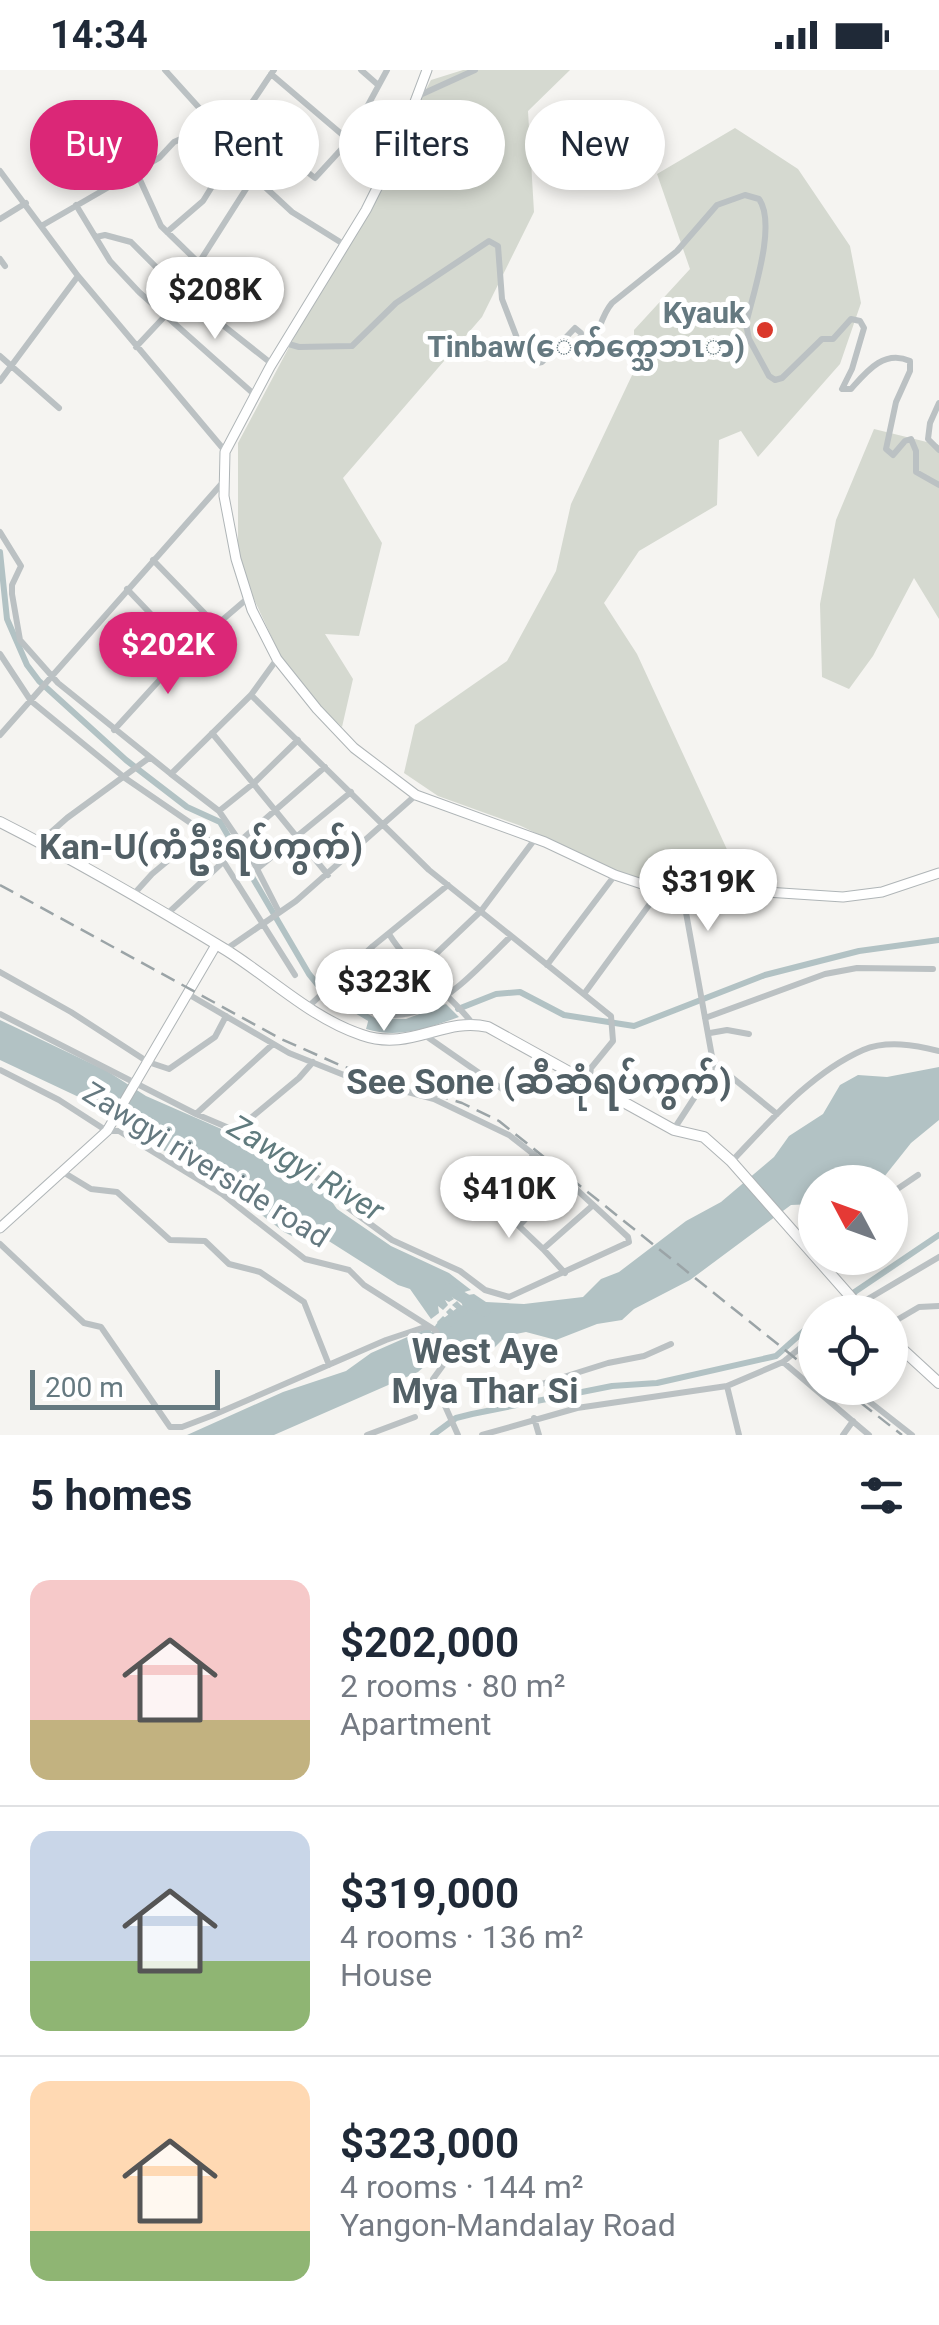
<!DOCTYPE html>
<meta charset="utf-8">
<style>
body{margin:0;font-family:Roboto,"Noto Sans Myanmar",sans-serif;background:#f6f6f7;color:#1f2937;height:100vh;display:flex;flex-direction:column;font-size:38px;white-space:nowrap}
*{box-sizing:border-box;margin:0}
p{font-size:32px;color:#747a83}
.icon{flex:none;width:55px;height:55px;fill:none;stroke:currentColor;stroke-width:2;stroke-linecap:round;stroke-linejoin:round}
.map{position:relative;height:1365px;overflow:hidden}
.panel{display:flex;flex-direction:column;background:#fff;flex:1}
.panel>*{flex:none}
.hud{position:absolute;left:30px;top:30px;width:880px;height:90px;display:flex;gap:20px}
.needle{width:65px;rotate:311deg}
.buttons{position:absolute;left:798px;top:1095px;display:grid;gap:20px}
.buttons a{display:grid;place-items:center;width:110px;height:110px;border-radius:50%;background:#fff;box-shadow:0 5px 15px #0003;font-size:50px}
.scale{position:absolute;left:30px;bottom:25px;width:190px;box-sizing:border-box;padding-left:10px;border:5px solid #657980;border-top:0;font-size:28px;line-height:35px;white-space:nowrap;color:#657980;-webkit-text-stroke:8px #fff;paint-order:stroke}
.price{position:absolute;translate:-50% -85px;padding:0 22px;border-radius:35px;background:#fff;color:#222;font-size:32px;line-height:65px;filter:drop-shadow(0 2px 5px #0008)}
.price::after{content:'';position:absolute;left:50%;top:60px;width:30px;height:22px;margin-left:-15px;background:inherit;clip-path:polygon(0 0,100% 0,50% 100%)}
.price.selected{background:#db2777;color:#fff}
ul{padding:0;list-style:none}
li{display:flex;align-items:center;gap:30px;height:250px;padding:0 30px}
li+li{border-top:2px solid #e0e1e3}
li span{display:grid;place-items:center;flex:none;width:280px;height:200px;border-radius:20px;color:#555}
li>.icon{margin-inline-start:auto}
span .icon{width:120px;height:120px;fill:#fffc;stroke-width:1}
li b{font-size:42px}
h2{display:flex;justify-content:space-between;align-items:center;height:120px;padding:0 30px;font-size:42px}
.chip{padding:0 35px;border-radius:45px;background:#fff;box-shadow:0 5px 15px #0003;font-size:35px;line-height:90px}
.chip.selected{background:#db2777;color:#fff}
.status{display:flex;justify-content:space-between;align-items:center;height:70px;padding:0 50px;background:#fff;direction:ltr}
.status svg{height:28px;fill:currentColor}
.map>svg:first-child{display:block}
</style>
<div class="status"><b>14:34</b><svg viewBox="0 0 49 12"><path d="M0 12V9h3v3zM5 12V6h3v6zM10 12V3h3v9zM15 12V0h3v12zM26 1h20v11H26zM47 4h2v5h-2z"/></svg></div>
<div class="map">
<svg width="939" height="1365" viewBox="0 0 939 1365">
<rect width="100%" height="100%" fill="#f5f4f1"/>
<!-- green -->
<path fill="#d5d9d0" d="M463,0H570L528,41L534,142L482,247L343,408L382,473L359,566L325,564L353,609L342,657L293,613L238,495V373L431,10Z
M735,58L798,99L850,176L861,233L840,294L758,387L741,361L719,370L717,435L639,481L604,533L637,584L736,799L693,815L635,811L521,756L438,726L404,703L415,655L507,591L556,501L571,434L634,301V260L690,199L657,104Z
M874,359L939,375V549L914,508L873,586L849,619L822,607L820,534L836,450Z"/>
<!-- water -->
<path fill="#b2c2c4" d="M446,934L459,947C428,958 399,969 366,959L369,948L406,949Z
M0,950L107,1001L146,1026L226,1061L276,1089L303,1106L328,1126L337,1139L391,1176L449,1203L471,1220L451,1226L454,1229L449,1232L445,1230L448,1235L443,1240L438,1236L439,1243L431,1249L410,1219L398,1215L324,1168L292,1166L284,1162L228,1119L126,1058L100,1037L0,990Z
M939,997V1050L911,1073L880,1112H815V1134L791,1135L690,1210L634,1239L622,1250L597,1254L556,1270L526,1262L506,1266L492,1280L480,1271L452,1282L437,1252L443,1246L449,1251L451,1248L446,1242L450,1238L456,1243L459,1241L452,1235L457,1231L463,1237L460,1229L465,1227L470,1233L473,1231L468,1225L474,1224L486,1232L524,1234L583,1227L601,1209L619,1202L686,1151L721,1132L774,1087L789,1066L823,1044L840,1015L858,1005L887,1007Z
M430,1257L435,1277L426,1295L418,1302L274,1365H187L283,1322L346,1301L371,1283Z"/>
<g fill="none" stroke-linecap="round" stroke-linejoin="round">
<!-- canal -->
<path stroke="#b2c2c4" stroke-width="6" d="M0,482L7,549L27,595L39,611L126,690L187,737L220,752L309,904L322,920L374,951
M458,939L496,924L520,922L564,945L634,956L765,905L859,881L939,870
M825,1242L939,1165
M433,1365L456,1348L472,1344L612,1316L657,1313L776,1286L815,1251"/>
<!-- river -->
<path stroke="#b2c2c4" stroke-width="11" d="M449,1219L485,1241
M425,1282L441,1257L462,1241"/>
<defs>
<path id="major" d="M427,0L399,74L366,140L270,297L225,382L224,426L236,489L252,540L277,589L317,639L354,678L416,725L545,772L615,805L660,820L683,825L766,822L843,827L882,822L939,803
M0,1158L107,1061L216,875"/>
<path id="highway" d="M0,752C77,791 152,835 226,880C271,908 311,948 362,965C411,982 444,946 488,957L674,1060L704,1067L731,1091L864,1242
M890,1268L939,1313"/>
</defs>
<!-- major casing -->
<use href="#major" stroke="#afb5b7" stroke-width="11"/>
<!-- highway casing -->
<use href="#highway" stroke="#afb4b6" stroke-width="12"/>
<!-- minor -->
<path stroke="#bbc1c3" stroke-width="6" d="M165,0L202,41L220,67
M361,0L377,14
M271,4L385,101
M420,25L475,0
M239,49L315,108L348,72L387,0
M214,70L292,142L345,175
M91,82L115,112
M0,101L78,206L225,381
M136,101L161,156L200,194
M76,135L110,191L139,222L255,325
M0,149L26,133
M43,155L159,88L174,72L183,68C227,84 252,30 274,0
M167,162L203,131L231,86
M96,167L105,165L131,172L181,222L272,294
M0,189L5,196
M285,273L299,277L352,276L396,233L489,171L498,176L502,229L522,281L533,294L542,292L575,258L581,263L579,283L583,285C600,270 598,249 612,233L677,181L717,135L745,125L759,129C777,154 753,224 746,254L749,269L769,306L775,310L782,308L822,269H833L851,249L860,251L864,258L852,299L842,319H851C866,302 884,279 910,291V301L896,332L886,379L893,385L905,371L911,369L916,381V402L939,415
M136,277L165,246L253,108
M0,286L59,338
M0,311L78,206
M939,333L930,353L928,369L939,380
M0,462L21,496L12,515V524L20,570L58,613L171,704L251,625L277,589
M153,490L215,554
M127,519L186,581
M0,584L31,631L125,708L195,756L213,775L295,905
M251,625L429,800L611,946L613,971L591,998L589,1012
M114,660L186,581L248,528
M212,663L328,805
M0,665L224,411
M171,704L219,741L253,791L279,842
M219,741L254,713L298,670
M240,771L325,697
M40,772L67,748L149,688
M257,799L351,722
M133,825L152,804L201,763
M166,845L223,792
M389,864C410,899 447,920 472,953
M225,880L296,831L416,725
M547,895L615,805
M420,899L481,841L535,769
M0,902L71,942L148,992L169,999L215,967L226,946
M330,915C405,984 456,920 511,866
M584,924L660,820
M308,937L373,876L448,815
M0,944L196,1044L271,1076L319,1109L347,1137L392,1170L460,1201L485,1220L509,1227L629,1172L628,1167L564,1108L509,1065L434,1029L344,1005L289,983L188,924
M705,948L825,904L857,898L933,899
M710,963L727,960L749,964
M426,966L511,1025
M713,992L777,1044
M0,1000L59,1030L107,1061H119L222,1124L305,1189L349,1200L364,1215L435,1260L449,1287L433,1309L458,1365
M197,1043L273,974
M674,1059L711,1002L713,992L683,826
M234,1062L299,1008L313,992
M534,1084L499,1132L500,1138L543,1179L592,1136
M732,1091C770,1051 811,1003 863,980C887,970 915,975 939,981
M63,1102L91,1119L117,1122L170,1170L205,1171L229,1194L260,1202L304,1232L329,1295
M890,1124L918,1105
M519,1156L564,1108
M0,1174L84,1253L101,1257L170,1357H182L211,1346L386,1270L428,1256
M543,1179L565,1203
M846,1242L939,1187
M890,1254L919,1237L939,1236
M802,1277L815,1288
M783,1292L869,1365
M567,1307L577,1338
M535,1316L608,1293L644,1286L671,1274
M727,1316L739,1365
M852,1318L912,1365
M534,1348L539,1365
M367,1365L415,1347
M482,1365L577,1338L727,1316L783,1292L815,1266
M843,1365L853,1351"/>
<!-- major -->
<use href="#major" stroke="#fff" stroke-width="9"/>
<!-- highway -->
<use href="#highway" stroke="#fff" stroke-width="10"/>
<!-- rail -->
<path stroke="#9ba4a7" stroke-width="2.5" stroke-dasharray="15 8" stroke-linecap="butt" d="M0,815L281,969L342,996L462,1033L499,1051L815,1304
M842,1318L902,1365"/>
</g>
<!-- markers -->
<circle fill="#da382b" stroke="#fff" stroke-width="4" cx="765" cy="260" r="10"/>
<g text-anchor="middle" stroke-width="10" stroke-linejoin="round" paint-order="stroke">
<!-- poi labels -->
<g font-size="30" font-weight="bold" fill="#657980" stroke="#fff" text-anchor="end">
<text x="745" y="253">Kyauk<tspan x="745" dy="34">Tinbaw(ေက်က္သေဘၤာ)</tspan></text>
</g>
<!-- street labels -->
<g font-size="30" fill="#657980" stroke="#fff">
<text transform="translate(206 1095) rotate(32)" y="10">Zawgyi riverside road</text>
</g>
<!-- water labels -->
<g font-size="32" font-style="italic" fill="#607b7e" stroke="#fff">
<text transform="translate(306 1098) rotate(31)" y="11">Zawgyi River</text>
</g>
<!-- quarter labels -->
<g font-size="35" font-weight="bold" fill="#526066" stroke="#fff">
<text x="201" y="789">Kan-U(ကံဦးရပ်ကွက်)</text>
<text x="539" y="1024">See Sone (ဆီဆုံရပ်ကွက်)</text>
<text x="485" y="1293">West Aye<tspan x="485" dy="40">Mya Thar Si</tspan></text>
</g>
</g>
</svg>
<div class="buttons">
<a><svg class="needle" viewBox="-14 -14 28 28"><path d="M0-13l5 13h-10z" fill="#e53935"/><path d="M0 13l5-13h-10z" fill="#747a83"/></svg></a>
<a><svg class="icon" aria-label="locate" viewBox="0 0 24 24"><circle cx="12" cy="12" r="6"/><path d="M12 2v4M12 18v4M2 12h4M18 12h4"/></svg></a>
</div>
<div class="scale">200 m</div>
<b class="price" style="left:215px;top:272px">$208K</b>
<b class="price selected" style="left:168px;top:627px">$202K</b>
<b class="price" style="left:708px;top:864px">$319K</b>
<b class="price" style="left:384px;top:964px">$323K</b>
<b class="price" style="left:509px;top:1171px">$410K</b>
<div class="hud">
<a class="chip selected">Buy</a>
<a class="chip">Rent</a>
<a class="chip">Filters</a>
<a class="chip">New</a>
</div>
</div>
<section class="panel">
<h2>5 homes<svg class="icon" aria-label="filters" viewBox="0 0 24 24"><path d="M4 7h16M4 17h16"/><circle cx="9" cy="7" r="2"/><circle cx="15" cy="17" r="2"/></svg></h2>
<ul>
<li><span style="background:linear-gradient(#f6c9c9 70%,#c2b280 0)"><svg class="icon" aria-label="home" viewBox="0 0 24 24"><path d="M3 11l9-7 9 7M6 9v11h12V9"/></svg></span><div><b>$202,000</b><p>2 rooms · 80 m²</p><p>Apartment</p></div></li>
<li><span style="background:linear-gradient(#c9d6e8 65%,#8fb573 0)"><svg class="icon" aria-label="home" viewBox="0 0 24 24"><path d="M3 11l9-7 9 7M6 9v11h12V9"/></svg></span><div><b>$319,000</b><p>4 rooms · 136 m²</p><p>House</p></div></li>
<li><span style="background:linear-gradient(#ffd9b3 75%,#8fb573 0)"><svg class="icon" aria-label="home" viewBox="0 0 24 24"><path d="M3 11l9-7 9 7M6 9v11h12V9"/></svg></span><div><b>$323,000</b><p>4 rooms · 144 m²</p><p>Yangon-Mandalay Road</p></div></li>
</ul>
</section>
